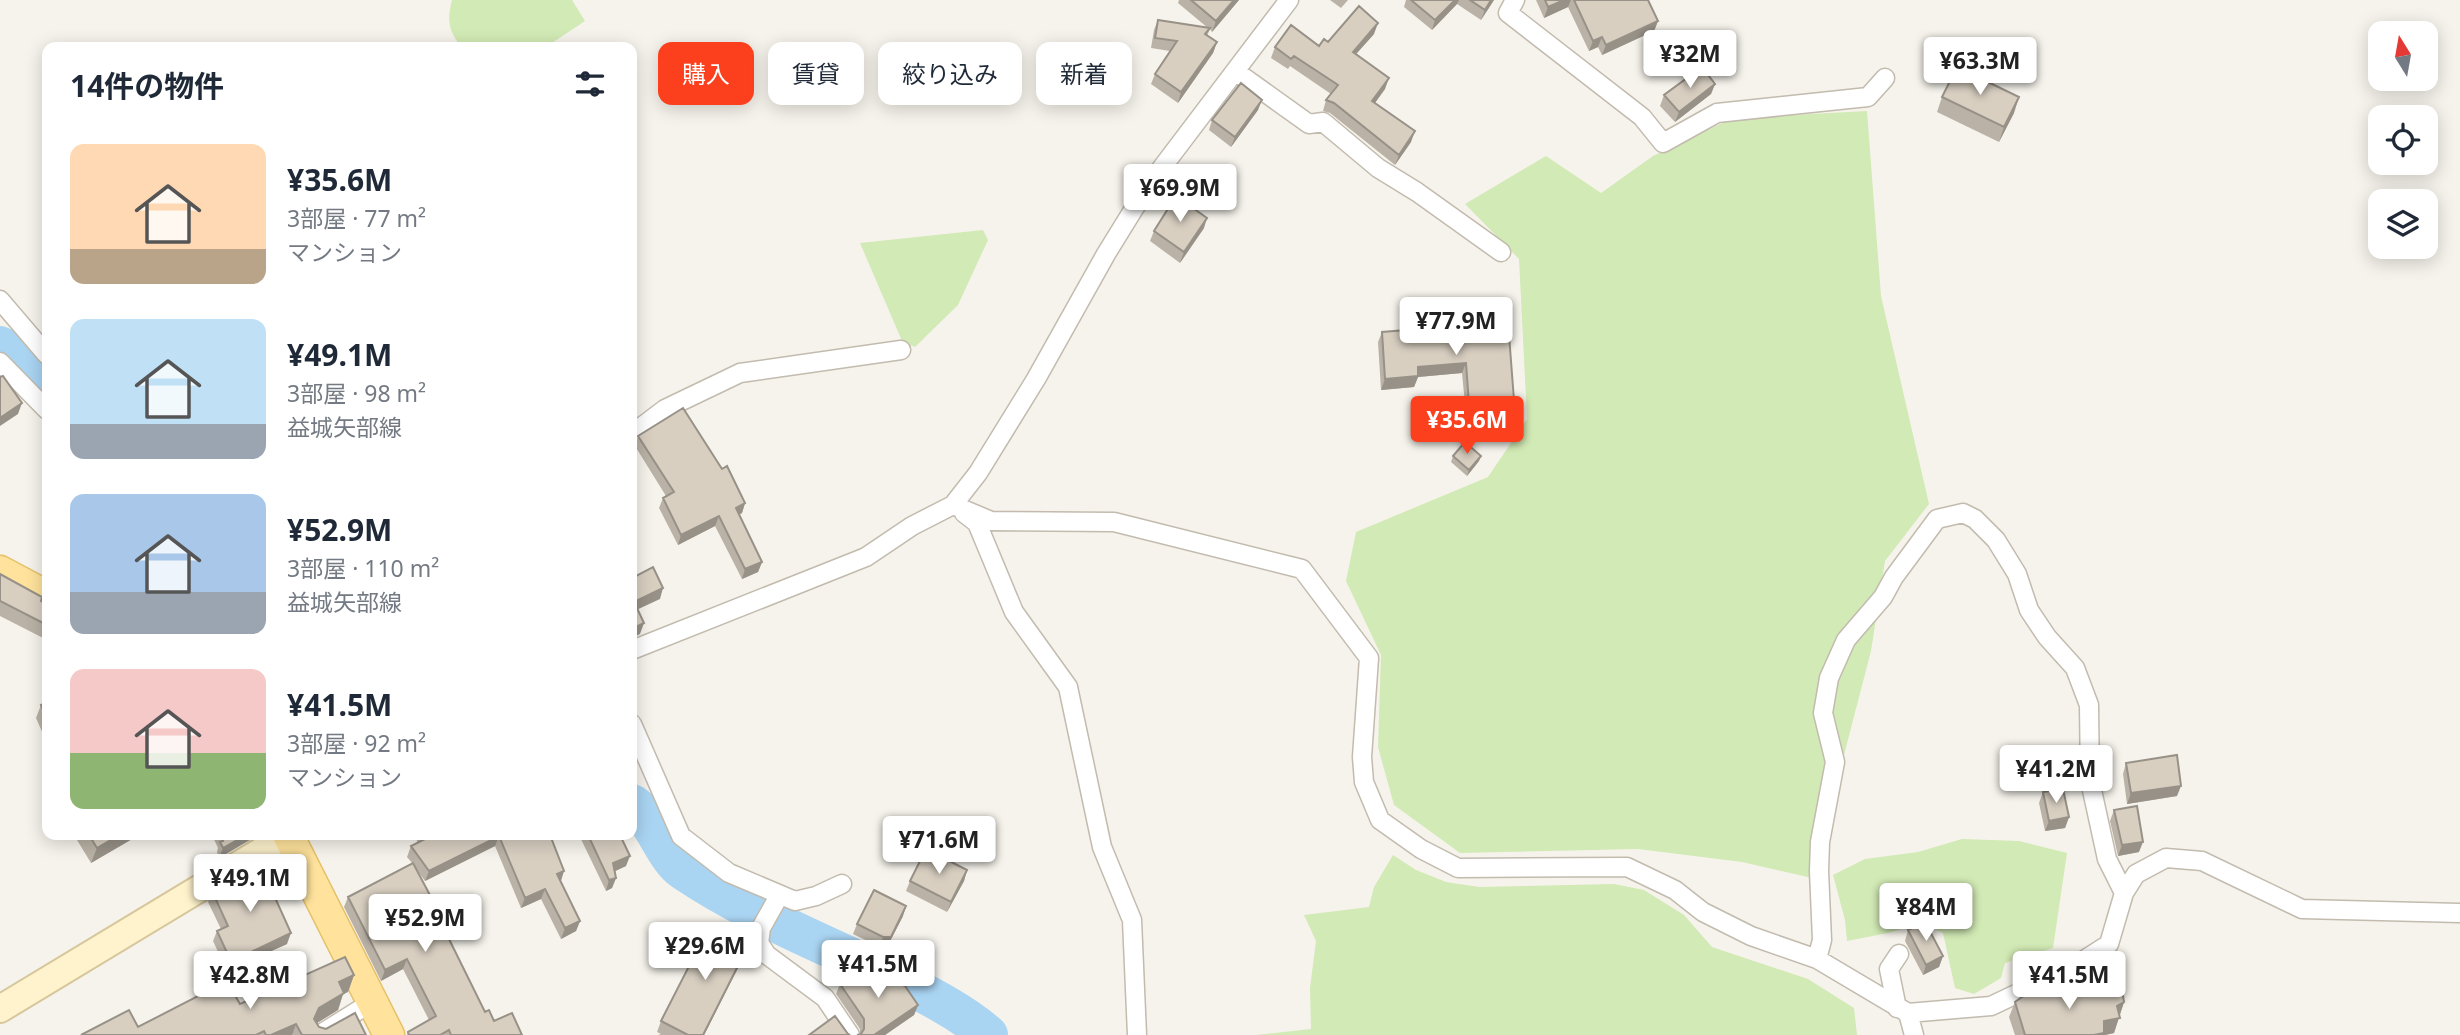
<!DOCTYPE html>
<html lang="ja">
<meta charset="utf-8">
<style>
body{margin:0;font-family:"Noto Sans","Noto Sans JP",sans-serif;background:#f6f6f7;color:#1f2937;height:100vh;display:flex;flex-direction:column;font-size:26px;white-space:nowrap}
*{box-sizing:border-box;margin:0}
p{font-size:23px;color:#747a83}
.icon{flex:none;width:38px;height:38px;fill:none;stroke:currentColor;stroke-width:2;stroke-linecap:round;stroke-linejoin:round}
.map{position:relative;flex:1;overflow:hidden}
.panel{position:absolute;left:42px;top:42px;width:595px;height:798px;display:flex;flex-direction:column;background:#fff;border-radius:14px;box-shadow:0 4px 18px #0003}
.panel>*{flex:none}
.guide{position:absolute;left:658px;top:42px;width:665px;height:63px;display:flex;gap:14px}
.needle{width:46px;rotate:349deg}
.buttons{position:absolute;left:2368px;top:21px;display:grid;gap:14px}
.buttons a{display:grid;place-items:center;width:70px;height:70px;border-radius:14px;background:#fff;box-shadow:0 4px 18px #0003;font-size:35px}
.price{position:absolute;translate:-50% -60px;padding:0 16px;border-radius:7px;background:#fff;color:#222;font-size:23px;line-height:46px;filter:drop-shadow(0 2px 4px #0008)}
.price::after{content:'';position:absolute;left:50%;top:42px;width:21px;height:16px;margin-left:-10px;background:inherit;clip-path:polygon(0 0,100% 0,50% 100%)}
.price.selected{background:#fc3f1d;color:#fff}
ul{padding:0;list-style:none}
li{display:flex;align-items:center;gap:21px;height:175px;padding:0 28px}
li span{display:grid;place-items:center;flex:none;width:196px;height:140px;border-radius:14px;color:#555}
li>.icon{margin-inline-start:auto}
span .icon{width:84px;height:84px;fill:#fffc;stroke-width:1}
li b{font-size:30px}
h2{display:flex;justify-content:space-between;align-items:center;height:84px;padding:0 28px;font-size:30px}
.pill{padding:0 24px;border-radius:14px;background:#fff;box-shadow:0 4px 18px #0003;font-size:24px;line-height:63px}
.pill.selected{background:#fc3f1d;color:#fff}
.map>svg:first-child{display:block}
</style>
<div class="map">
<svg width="2460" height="1035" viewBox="0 0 2460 1035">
<rect width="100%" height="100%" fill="#f6f3ec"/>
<!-- green -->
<path fill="#d2eab5" d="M452,0H572L585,21L546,47H461C448,29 447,21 452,0Z
M1867,111L1881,296L1929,504L1885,561L1871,651L1812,878L1742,862L1638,849L1460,853L1394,805L1378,747L1381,655L1346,581L1356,532L1488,477L1527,419L1519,259L1465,204L1546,156L1601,193L1653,156L1733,118Z
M983,230L988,240L958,305L915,347L902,341L860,243Z
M1962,839L2019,841L2067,853L2053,948L2005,963L2001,978L1974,994L1955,988L1943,933L1922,923L1888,933L1847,941L1845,920L1833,875L1865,859L1918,852Z
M1393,855L1416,870L1446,882L1479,887L1614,884L1644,890L1684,915L1712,947L1808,979L1854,1008L1857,1035H1256L1311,1029L1310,988L1316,941L1304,915L1369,907L1374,887Z"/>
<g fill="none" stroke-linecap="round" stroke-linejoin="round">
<!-- river -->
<path stroke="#a9d4f2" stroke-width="40" d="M0,346L47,382
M632,804C655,820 664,857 683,870C745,912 815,940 882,972C916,989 960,1010 988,1035"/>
<defs>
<path id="street" d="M1515,0L1508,13L1642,117L1663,143L1717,113L1868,97L1885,78
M1235,71L1309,124L1323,122L1378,168L1417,192L1501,252
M0,300L47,355
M0,362L47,410
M632,434L665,409L740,373L901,350
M953,505L991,521L1114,522L1302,569L1369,658L1362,757L1364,782L1380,820L1421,849L1458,868L1627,867L1675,890L1703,912L1751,936L1817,959L1908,1013L1991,1006L2073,967L2109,944L2124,893L2136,874L2166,858L2202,861L2302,909L2460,913
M964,513L977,523L1014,612L1068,687L1102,847L1132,920L1137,1035
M632,650L866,557L912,526L953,505L978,473L1036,379L1106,254L1148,186L1289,0
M632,724L681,836L729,873L795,901L816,896L842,884
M779,896L761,928L759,943L767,955L825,998L850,1035
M1817,959L1822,940L1819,871L1820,842L1835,762L1823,713L1829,678L1846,640L1883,597L1894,577L1937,519L1963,513L1975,519L1996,540L2017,574L2029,610L2047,637L2075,668L2089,705L2090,781L2107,859L2124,893
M1897,1008L1889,969L1899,954
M1908,1013L1914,1035
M319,1035L372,1002"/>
<path id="secondary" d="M0,1009L288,835"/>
<path id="primary" d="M0,571L47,596
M288,835L389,1035"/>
</defs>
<!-- street casing -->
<use href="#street" stroke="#c2bbae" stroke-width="21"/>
<!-- secondary casing -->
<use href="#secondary" stroke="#d6c79b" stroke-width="30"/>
<!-- primary casing -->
<use href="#primary" stroke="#e6c16a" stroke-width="33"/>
<!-- street -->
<use href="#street" stroke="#fff" stroke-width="18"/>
<!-- secondary -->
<use href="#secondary" stroke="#fff3cd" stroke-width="26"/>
<!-- primary -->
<use href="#primary" stroke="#ffe39c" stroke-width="30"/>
</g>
<!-- wall -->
<path fill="#bab2a6" d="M1179,0H1239L1212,32L1210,29L1207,36L1217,42L1213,53L1178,103L1151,84L1155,74L1170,51L1151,48L1154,30L1158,20L1208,28L1178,3Z
M1330,0H1348L1341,8Z
M1406,0H1494L1481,20L1457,4L1432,30L1404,7Z
M1536,0H1648L1658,21L1654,31L1602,55L1598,47L1589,51L1568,7L1544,18Z
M1374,34L1356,54L1385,89L1375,103L1411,142L1395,165L1330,113L1323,111L1326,100L1331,94L1290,66L1288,69L1271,58L1275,47L1319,46L1328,42Z
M1715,84L1711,94L1675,122L1660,106L1664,95Z
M1942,97L2014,113L1999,142L1937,112Z
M1258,110L1231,147L1209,130L1212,120Z
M1204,228L1180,263L1150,241L1154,231Z
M1508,322L1510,411L1466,415L1462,373L1418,377L1414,387L1381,390L1378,342L1382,332Z
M638,436L722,469L745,503L742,513L739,515L762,562L758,572L742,579L715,526L678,545L659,508L663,498L666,496L635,446Z
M1453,456L1479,461L1467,476L1451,462Z
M0,574L47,604V640L0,616Z
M47,702V743L36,718L41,705Z
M2126,763L2177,796L2127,804L2123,774Z
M2043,792L2069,817L2065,828L2045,831L2039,803Z
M2114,810L2139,852L2118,856L2110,821Z
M74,835H139L91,863Z
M212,835H258L219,858L217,852L218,848Z
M414,835H550L560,881L580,921L576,931L561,939L541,899L521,908L495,846L425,881L417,870L451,935L449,939L485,1012L494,1021L522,1035H407L408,1032L429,1020L403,969L381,981L344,907L348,897L412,863L407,857L411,846L418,843Z
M579,835H607L626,866L615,871L616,878L612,888L606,891Z
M967,870L964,881L947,912L906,891L910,881Z
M278,888L275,897L287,944L256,958L257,960L253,970L231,980L213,941L217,931L221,929L208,902L212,891Z
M903,916L887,947H880L853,934L857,924Z
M1908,930L1943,956L1939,967L1923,975L1905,941Z
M745,954L704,1035H658L661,1034L657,1032L661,1021Z
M354,975L348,992L343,994L338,1010L317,1023L319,1027L366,1035H81L138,1027L240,1004Z
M874,983L918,1005L914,1015L885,1035H857L860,1034V1029L836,994L840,984Z
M2080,993L2124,1002L2114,1033L2105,1035H2015L2009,1017L2015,1002L2036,995Z"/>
<!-- shaded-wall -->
<path fill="#979187" d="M1234,0H1239L1212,32L1216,21Z
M1455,0H1459L1457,4L1432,30L1435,20Z
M1491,0H1494L1481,20L1485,10Z
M1564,0H1571L1568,7L1544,18L1548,7Z
M1658,21L1654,31L1602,55L1606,45Z
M1378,23L1374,34L1349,62L1353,52Z
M1602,37L1598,47L1589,51L1593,41Z
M1217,42L1213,53L1178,103L1181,92Z
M1389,78L1385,89L1369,111L1372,101Z
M1715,84L1711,94L1675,122L1679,112Z
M2019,97L2014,113L1999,142L2004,127Z
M1262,100L1258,110L1231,147L1235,137Z
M1415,131L1411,142L1395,165L1399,155Z
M1207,218L1204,228L1180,263L1184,252Z
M1466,363L1462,373L1418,377L1414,387L1381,390L1385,379L1418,367Z
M1514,400L1510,411L1466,415L1469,404Z
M22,403L18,414L0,426V418Z
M1481,456L1479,461L1467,476L1469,470Z
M745,503L742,513L732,518L736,508Z
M719,516L715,526L678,545L681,535Z
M762,562L758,572L742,579L745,569Z
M663,588L660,599L632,612V603Z
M644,623L640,634L632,638V629Z
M2181,786L2177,796L2127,804L2131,793Z
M2069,817L2065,828L2045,831L2049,821Z
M119,835H139L91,863L97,848Z
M246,835H258L219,858L223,848Z
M499,836L495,846L425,881L429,871Z
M2143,842L2139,852L2118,856L2122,845Z
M630,856L626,866L609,874L613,863Z
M967,870L964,881L947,912L951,902Z
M564,871L561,881L557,874Z
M616,878L612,888L606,891L609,880Z
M278,888L274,898L272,891Z
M545,889L541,899L521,908L525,898Z
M906,906L903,916L887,947H880L883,937Z
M580,921L576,931L561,939L565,928Z
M291,933L287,944L249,961L253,951Z
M749,944L745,954L704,1035H703Z
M1943,956L1939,967L1923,975L1926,965Z
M407,959L403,969L381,981L385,970Z
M257,960L253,970L231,980L235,970Z
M354,975L348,992L343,994L338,1010L312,1026L314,1019L319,1008L339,982Z
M2124,1002L2114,1033L2105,1035H2094L2117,1006Z
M918,1005L914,1015L885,1035H874Z
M296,1024L292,1035H271Z"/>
<!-- building -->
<path fill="#d8cfc1" stroke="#979187" stroke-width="2" d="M1191,0H1234L1216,21Z
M1411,0H1455L1435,20Z
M1470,0H1491L1485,10Z
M1545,0H1564L1548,7Z
M1574,0H1648L1658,21L1606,45L1602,37L1593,41Z
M1359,6L1378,23L1353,52L1389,78L1372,101L1415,131L1399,155L1334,103L1326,100L1338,85L1294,56L1291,59L1275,47L1291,25L1319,46L1324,39L1328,42Z
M1158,20L1210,28L1205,34L1217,42L1181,92L1155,74L1177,41L1155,38Z
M1702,67L1715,84L1679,112L1664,95Z
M1957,67L2019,97L2004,127L1942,97Z
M1241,83L1262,100L1235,137L1212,120Z
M1176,196L1207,218L1184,252L1154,231Z
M1508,322L1514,400L1469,404L1466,363L1418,367V376L1385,379L1382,332Z
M3,376L22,403L0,418V377Z
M683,408L722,469L727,466L745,503L736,508L762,562L745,569L719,516L681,535L663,498L674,492L638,436Z
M1465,442L1481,456L1469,470L1453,456Z
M653,567L663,588L632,603V578Z
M0,574L42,597L41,601L47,604V625L0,601Z
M636,606L644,623L632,629V608Z
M47,702V719L41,705Z
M2177,755L2181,786L2131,793L2126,763Z
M2063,789L2069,817L2049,821L2043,792Z
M2137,806L2143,842L2122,845L2114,810Z
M89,835H119L97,848Z
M220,835H246L223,848L220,842L223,841Z
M423,835H550L564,871L557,874L580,921L565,928L545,889L525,898L499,836L429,871L411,846L425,839Z
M588,835H607V836L610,835H620L630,856L613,863L616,878L609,880Z
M926,849L967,870L951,902L910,881Z
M265,859L278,888L272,891L291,933L253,951L257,960L235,970L217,931L228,926L212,891Z
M413,863L451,935L448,937L485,1012L489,1010L494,1021L512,1013L522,1035H451L449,1030L440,1035H409L408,1032L436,1016L407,959L385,970L348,897Z
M874,890L906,906L891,937H883L857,924Z
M1925,922L1943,956L1926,965L1908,930Z
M710,925L749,944L703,1035H688L661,1021Z
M345,957L354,975L339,982L344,993L319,1008L314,1019L319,1027L326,1029L355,1013L366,1035H302L296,1024L271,1035H266L264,1031L256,1035H81L129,1010L138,1027L227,981L240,1004Z
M863,968L874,983L885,975L905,986L918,1005L874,1035H857L861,1034L864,1029V1019L840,984Z
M2121,984L2124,1002L2117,1006L2120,1018L2104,1021V1033L2094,1035H2025L2015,1002L2032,990L2036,995L2079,986L2080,993Z
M835,1016L848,1034L850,1035H809Z"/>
</svg>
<div class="buttons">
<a><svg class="needle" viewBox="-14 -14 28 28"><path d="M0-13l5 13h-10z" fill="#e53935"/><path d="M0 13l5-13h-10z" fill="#747a83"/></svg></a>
<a><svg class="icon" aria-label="locate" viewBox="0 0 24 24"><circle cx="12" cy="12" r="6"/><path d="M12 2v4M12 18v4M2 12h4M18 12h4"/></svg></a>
<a><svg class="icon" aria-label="layers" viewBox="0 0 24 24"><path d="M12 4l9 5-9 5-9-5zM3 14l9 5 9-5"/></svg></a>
</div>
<b class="price" style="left:1690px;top:90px">¥32M</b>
<b class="price" style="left:1980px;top:97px">¥63.3M</b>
<b class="price" style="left:1180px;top:224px">¥69.9M</b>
<b class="price" style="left:1456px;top:357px">¥77.9M</b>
<b class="price selected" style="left:1467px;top:456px">¥35.6M</b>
<b class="price" style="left:2056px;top:805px">¥41.2M</b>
<b class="price" style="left:939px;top:876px">¥71.6M</b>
<b class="price" style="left:250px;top:914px">¥49.1M</b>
<b class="price" style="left:1926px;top:943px">¥84M</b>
<b class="price" style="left:425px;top:954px">¥52.9M</b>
<b class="price" style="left:705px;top:982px">¥29.6M</b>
<b class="price" style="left:878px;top:1000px">¥41.5M</b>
<b class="price" style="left:250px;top:1011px">¥42.8M</b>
<b class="price" style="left:2069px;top:1011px">¥41.5M</b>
<div class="guide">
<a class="pill selected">購入</a>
<a class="pill">賃貸</a>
<a class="pill">絞り込み</a>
<a class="pill">新着</a>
</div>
<section class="panel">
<h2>14件の物件<svg class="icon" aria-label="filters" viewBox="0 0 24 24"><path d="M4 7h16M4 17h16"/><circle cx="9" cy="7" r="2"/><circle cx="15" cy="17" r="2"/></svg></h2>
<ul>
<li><span style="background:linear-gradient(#ffd9b3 75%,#b9a48a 0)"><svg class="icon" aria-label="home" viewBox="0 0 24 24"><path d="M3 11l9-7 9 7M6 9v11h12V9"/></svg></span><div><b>¥35.6M</b><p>3部屋 · 77 m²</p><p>マンション</p></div></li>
<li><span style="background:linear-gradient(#bfe0f5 75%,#9aa5b1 0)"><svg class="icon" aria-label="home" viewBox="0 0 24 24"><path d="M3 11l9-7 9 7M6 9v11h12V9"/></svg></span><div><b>¥49.1M</b><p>3部屋 · 98 m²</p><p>益城矢部線</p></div></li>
<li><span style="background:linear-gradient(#a9c7e8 70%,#9aa5b1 0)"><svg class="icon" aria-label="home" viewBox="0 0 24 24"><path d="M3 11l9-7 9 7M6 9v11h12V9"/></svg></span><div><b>¥52.9M</b><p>3部屋 · 110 m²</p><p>益城矢部線</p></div></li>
<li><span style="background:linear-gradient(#f6c9c9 60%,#8fb573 0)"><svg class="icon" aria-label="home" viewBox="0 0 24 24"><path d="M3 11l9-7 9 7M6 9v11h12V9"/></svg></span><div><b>¥41.5M</b><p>3部屋 · 92 m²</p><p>マンション</p></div></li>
</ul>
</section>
</div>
